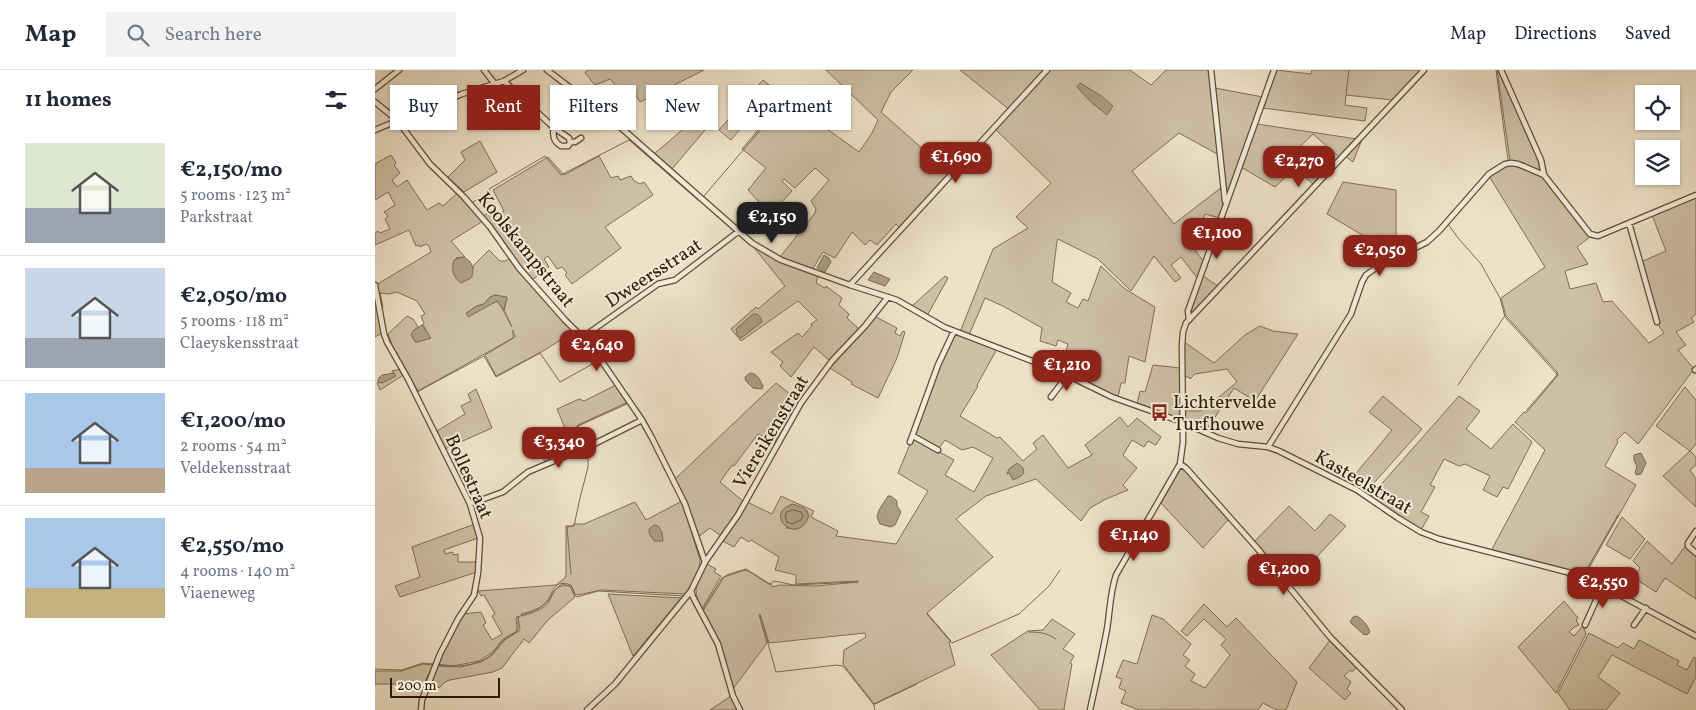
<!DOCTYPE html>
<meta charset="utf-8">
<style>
body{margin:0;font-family:Vollkorn,serif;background:#f2f2f3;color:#1f2937;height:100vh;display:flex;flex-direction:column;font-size:19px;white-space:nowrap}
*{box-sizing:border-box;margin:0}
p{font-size:16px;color:#747a83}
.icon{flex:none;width:28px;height:28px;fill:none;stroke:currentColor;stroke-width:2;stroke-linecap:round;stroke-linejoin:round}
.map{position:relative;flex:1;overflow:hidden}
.drawer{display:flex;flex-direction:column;background:#fff;width:375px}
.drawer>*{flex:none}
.hud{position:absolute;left:15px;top:15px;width:475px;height:45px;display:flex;gap:10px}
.fabs{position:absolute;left:1260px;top:15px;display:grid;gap:10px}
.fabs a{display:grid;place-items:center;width:45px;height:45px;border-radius:0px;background:#fff;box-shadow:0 1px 4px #0004;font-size:25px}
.scale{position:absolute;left:15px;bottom:12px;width:110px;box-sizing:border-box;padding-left:5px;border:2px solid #2e1b00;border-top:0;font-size:14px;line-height:18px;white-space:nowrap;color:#2e1b00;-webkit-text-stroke:4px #f3ecdb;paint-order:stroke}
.price{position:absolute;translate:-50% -42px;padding:0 11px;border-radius:10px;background:#8f2418;color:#fff;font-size:16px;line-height:32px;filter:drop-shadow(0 1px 2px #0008)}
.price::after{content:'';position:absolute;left:50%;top:30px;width:15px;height:11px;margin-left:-8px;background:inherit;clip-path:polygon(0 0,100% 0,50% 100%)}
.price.selected{background:#222;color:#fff}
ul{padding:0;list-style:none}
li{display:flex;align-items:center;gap:15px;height:125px;padding:0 25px}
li+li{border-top:1px solid #e0e1e3}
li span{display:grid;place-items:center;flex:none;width:140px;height:100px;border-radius:0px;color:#555}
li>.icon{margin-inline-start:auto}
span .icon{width:60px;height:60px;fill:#fffc;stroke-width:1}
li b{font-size:21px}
h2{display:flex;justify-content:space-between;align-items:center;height:60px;padding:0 25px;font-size:21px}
.pill{padding:0 18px;border-radius:0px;background:#fff;box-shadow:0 1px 4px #0004;font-size:18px;line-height:45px}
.pill.selected{background:#8f2418;color:#fff}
header{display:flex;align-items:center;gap:30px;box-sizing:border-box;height:70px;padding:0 25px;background:#fff;border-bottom:1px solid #e0e1e3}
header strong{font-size:24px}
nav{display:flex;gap:28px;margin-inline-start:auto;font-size:18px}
.search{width:350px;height:45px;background:#f2f2f3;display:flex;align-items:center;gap:12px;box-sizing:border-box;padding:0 18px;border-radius:0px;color:#747a83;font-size:19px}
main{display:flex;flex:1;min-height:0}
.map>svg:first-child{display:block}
</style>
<header>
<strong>Map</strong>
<div class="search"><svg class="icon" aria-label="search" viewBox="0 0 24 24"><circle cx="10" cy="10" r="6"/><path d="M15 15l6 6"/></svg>Search here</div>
<nav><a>Map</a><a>Directions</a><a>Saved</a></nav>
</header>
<main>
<section class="drawer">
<h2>11 homes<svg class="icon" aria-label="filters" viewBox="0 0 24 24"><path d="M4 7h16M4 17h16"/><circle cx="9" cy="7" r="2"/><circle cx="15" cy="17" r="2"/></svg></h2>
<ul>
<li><span style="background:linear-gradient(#dfe7d0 65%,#9aa5b1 0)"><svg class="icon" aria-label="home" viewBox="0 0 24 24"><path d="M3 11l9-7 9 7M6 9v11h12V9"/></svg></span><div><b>€2,150/mo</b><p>5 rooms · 123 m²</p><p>Parkstraat</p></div></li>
<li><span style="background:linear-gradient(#c9d6e8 70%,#9aa5b1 0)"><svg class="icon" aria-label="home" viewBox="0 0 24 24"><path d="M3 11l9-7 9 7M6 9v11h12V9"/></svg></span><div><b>€2,050/mo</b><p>5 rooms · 118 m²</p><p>Claeyskensstraat</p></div></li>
<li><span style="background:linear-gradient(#a9c7e8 75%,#b9a48a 0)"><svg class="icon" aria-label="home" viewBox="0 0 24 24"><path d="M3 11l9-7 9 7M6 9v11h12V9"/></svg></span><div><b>€1,200/mo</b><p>2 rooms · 54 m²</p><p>Veldekensstraat</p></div></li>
<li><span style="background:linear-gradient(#a9c7e8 70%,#c2b280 0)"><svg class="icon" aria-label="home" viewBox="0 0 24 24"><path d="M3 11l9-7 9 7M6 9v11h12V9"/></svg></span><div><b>€2,550/mo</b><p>4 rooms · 140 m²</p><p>Viaeneweg</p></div></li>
</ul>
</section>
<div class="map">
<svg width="1321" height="640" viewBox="0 0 1321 640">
<rect width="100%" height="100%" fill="#ede2c8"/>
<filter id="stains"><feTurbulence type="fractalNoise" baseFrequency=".004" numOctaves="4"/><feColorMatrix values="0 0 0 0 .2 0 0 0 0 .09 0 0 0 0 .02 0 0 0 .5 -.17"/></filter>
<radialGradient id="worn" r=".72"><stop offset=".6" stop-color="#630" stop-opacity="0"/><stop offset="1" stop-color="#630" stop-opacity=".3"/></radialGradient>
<!-- green -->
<path fill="#cdc0a6" stroke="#7e6e53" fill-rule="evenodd" d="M212,0H329L265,32L258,20L237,31L229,40L219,32L242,17L235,9L220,15L210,3Z
M451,0H538L516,22L506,42L576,104L525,158L521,154L502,175L495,170L490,175L477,162L460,188L448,182L437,200L405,187L440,143L441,139L436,131L454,110L440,98L420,118L409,109L407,111L417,121L405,134L419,148L409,159L373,120L391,98L367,79L410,28H414L438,49L484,82L497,63L503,50Z
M585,0H671L635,40Z
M674,0H755L776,15L791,0H835L844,85L804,63L757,101L799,154L847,117L848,135L845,148L830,144L817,176L829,192L823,209L806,187L796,195L806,208L800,212L779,186L756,221L723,189L683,169L682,171L677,212L696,223L691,232L703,238L708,229L713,231L726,196L750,219L780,237L770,292L754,286L750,313H746L743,327L686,300L693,274L683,270L681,276L665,271L667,258L628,236L610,228L594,265L585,262L618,179L653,158L641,147L676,113L620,59Z
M901,0L936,4L937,0H1047L1017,30L971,25L970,35L992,38L990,51L887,38Z
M1122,0H1125L1166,93V102L1135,91Z
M388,10L399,19L356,70L344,60Z
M840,18L888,27L853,124L851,121Z
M326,44L336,53L297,99L279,84Z
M882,54L982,69L964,87L938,64L916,85L929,97L942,86L954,97L938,114L920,98L900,117L866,97Z
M988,67L978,92L970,86Z
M105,71L122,102L89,122L73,107L90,90L86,82Z
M16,85L21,93L19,95L25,103L17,110L22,117L32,110L52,140L64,133L68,136L82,123L108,151L76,171L90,187L81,188L98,199V196L114,180L125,191H130L135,188L166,227L200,261L168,281L121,306L110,285L140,267L138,260V268L43,321L18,277L13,264L32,246L38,249L43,257L38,261L55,269L49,256L47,255L49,253L46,246L50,244L42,231L22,222L14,224L5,223L8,237H6L1,215L56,182L54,176L51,174L45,177L44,175L41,176L34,160L0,175V163L3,161L5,163L15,159L10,149L13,146L9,142L20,135L13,122L0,130V94ZM120,225L132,228L129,240L137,257L123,231L92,243L102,236L109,234L115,227Z
M224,86L236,108L243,106L245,110L256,106L259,111L265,114L269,112L278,125L230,157L246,178L197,214L190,205L192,203L187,197L182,199L173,186L169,189L174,197L157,210L108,146L115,142L119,147L129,141L118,120L173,87L189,105Z
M1140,94L1163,103L1169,108L1216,166L1202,177L1213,194L1190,201L1195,219L1221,213L1228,232L1237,231L1274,273L1289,263L1284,256L1266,192L1291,181L1277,145L1321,126V244L1316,248L1319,252L1301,262L1311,275L1303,280L1319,299L1263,374L1250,362L1242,370L1243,372L1230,396L1261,415L1210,505L1116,481L1170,380L1140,352L1149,342L1151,343L1183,305L1182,302L1131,246L1126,228L1170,197L1114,106L1130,95Z
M968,112L1021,120V184H1019L952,144Z
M377,175L408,193L443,206L441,213L450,218L451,216L467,228L464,235L474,244L472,248L483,258V260L455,291L439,277L416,307L405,296L408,292L396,282L423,263L427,267L437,256L436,254L442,250L423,231L366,271L356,259L381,237L383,239L410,216Z
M570,206L573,208L552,246L536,237Z
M828,206L843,216L817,243L816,238Z
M0,220L7,263L0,267Z
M501,247L522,258L520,263L525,266L528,261L530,262L522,288L503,328L476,314L477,312L455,298Z
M885,256L898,261L923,264L880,331L859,318L831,361L809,351V341H825L844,327L862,312L852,299L820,304L815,309L814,307H808V271L839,293L870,265Z
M581,264L622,279L602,315L603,316L585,346L622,368L625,367L648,391L662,379L658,373L668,365L693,398L717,385L710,375L745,347L753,357L762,348L786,367L781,375L773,371L769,377L757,370L748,385L762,398L748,415L753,420L731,429L715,438L706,451L661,409L611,426L581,449L618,487L552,543L576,571L574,572L580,595L499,634L468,594L469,580L491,567L490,563L394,573L385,544L384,545L392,573L358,619L344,574L328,541L349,507L370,500C380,503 387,512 397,515V517L405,515L441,516L483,512V511L421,514V505L400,500L404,487L376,470L374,472L366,467L359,477L348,471L372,432L397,444L406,426L439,441L436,447L463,461L461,466L521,474L553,421L523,403L538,367L579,390L570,405L599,422L618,388L598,377L587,380L570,370L563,379L540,366V363L563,298ZM429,438L433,442L429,454L421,459L411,458Z
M778,295L805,298V339L804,345L799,346L762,334L765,321L770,322Z
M26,299L30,304L5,320L2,313L8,312L18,305L17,301Z
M401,313L424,331V333L400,372L383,364L359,396L357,395L345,412L368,431L346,466L335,458L323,467L300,409Z
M241,315L254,333L201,357L208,377L170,392L164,380L194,368L182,339L204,329L209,331Z
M1310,317L1321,330V374L1315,381L1321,387V395L1315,400L1321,409V437L1288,406L1315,381L1281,356Z
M101,319L117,358L70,379L62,361L90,344L86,336L96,331L93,324Z
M1008,326L1047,359L990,423L973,413L1017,360L994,342Z
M1084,326L1105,341L1091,359L1116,379L1138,354L1157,372L1133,419L1128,417L1122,427L1108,420L1115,406L1090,394L1084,396L1069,389L1055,415L1060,417L1046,442L1054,446L1046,460L1023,447L995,427Z
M806,398L809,399L854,449L828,478L786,433Z
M307,431L325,490C325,502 316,515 310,524L226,520L203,525L200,524L196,515C175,508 180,526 168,535C163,540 153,542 146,544L147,546C154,544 163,541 169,537C180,529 175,513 195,516L200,527L173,550L154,573L149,569L127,598L118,602L75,610L70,612L64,618L57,610L61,596L86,597L106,592L116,586L130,570L145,560L143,546L141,548L142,558L141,562L128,569L118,582L104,591L78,596L62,594L88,544L106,542L111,553L108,555L117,570L127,564L117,546L120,544L109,525L106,526L103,521L181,515L190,508L191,504V456H197L199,454H209L260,432L271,450Z
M914,436L940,461L955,444L971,456L915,515L879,472Z
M1247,447L1270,469L1255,489L1231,475Z
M100,454L103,468L69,480L70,484L78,482V485L83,484V492H102V502L25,527L20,516L45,507L37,477Z
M1272,471L1297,494L1311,475L1321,485V529L1290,508L1281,522L1259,508L1265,498L1258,491Z
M332,494L341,499L339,502L346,506L327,539C316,519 322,513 332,494Z
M233,524L306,528L258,586Z
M1189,531L1203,548L1201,550L1204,555L1199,557L1194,562L1199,566L1208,556L1211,564L1181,623L1143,577Z
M829,534L852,557L861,548L922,612L911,640H902L888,633L883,640H764L746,633L751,621L744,618L747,609L741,607L748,590L762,594L777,545L788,549L816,574L808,585L815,590L810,596L820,604L816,611L830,618L855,585L846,575L851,569L829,549L812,566L806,561Z
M677,549L700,564L688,579L699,586L695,593L697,594L689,639L690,640H665L616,585L653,561L668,560Z
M1214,563L1243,578L1248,573L1259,579L1264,570L1304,591L1302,595L1312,600L1319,587L1321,588V607L1312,624L1237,585L1223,607L1245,623L1231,640H1195L1183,623Z
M956,569L982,597L977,602L975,600L969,606L976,612L972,619L976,623L970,630L934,598Z
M48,594L58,595L49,614H0V601H26Z
M356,626L363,640H335Z"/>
<!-- water -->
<path fill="#ac9e84" stroke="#7a6a4f" d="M705,13L725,25L738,36L732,45L716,32L702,17Z
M449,185L454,188L456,192L450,202L442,198Z
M87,187C96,189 101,199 96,208L86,213C78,208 76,198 79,190Z
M499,202L515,209L510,216L493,210Z
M120,225L132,227L129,240L122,231L93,247L91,243L102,236L109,234L115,227Z
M378,244H382L386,248L387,252L366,268H365L362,264L361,259Z
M47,255L56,268L43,272H40L36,265L38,261Z
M19,303L21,306L7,313L3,312V309L7,305Z
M375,303C382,303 385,310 388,316L387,319L378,318L371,311L370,307Z
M1266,383L1271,393L1266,404L1262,405L1260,403L1262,396L1259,391V385Z
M642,393L648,398L649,403L646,406L638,410L634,403L632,404L634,399Z
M513,426H516L522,431V436L526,442L520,455L516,457L505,454L502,447L504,440Z
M418,434L429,438L434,445C424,478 386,444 418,434Z
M279,455L283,456L287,462L288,471H279L274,463V459Z
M981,546C987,548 993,556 995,562L992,565L988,564L975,552L978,547Z"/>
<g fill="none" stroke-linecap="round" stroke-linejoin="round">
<!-- shore -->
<path stroke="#6d5c42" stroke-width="1" d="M418,440L426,442L428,446L426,450L417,454L412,452L410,446L412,442Z"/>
<!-- stream -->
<path stroke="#7a6a4f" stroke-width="1" d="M1121,0L1133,90
M971,24L974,0
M329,126L411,30
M98,132L115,121L114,119L170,86L186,105L254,70L324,131
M1073,154L1083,168L1106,194L1125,228L1130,247L1181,303L1182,305L1151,341
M1083,315L1129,247
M42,322L109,286L121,307L165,283L185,312L223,291
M208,377L204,367L203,355L253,332
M196,504L192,457L199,456L205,428L213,397V387L210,380
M1209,504L1243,445
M328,539L347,508L354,504L371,499L395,514L399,511L419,515L483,512
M552,544L577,573L644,544L674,516L685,500
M385,545L401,602L462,595L468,596L499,635L500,640
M654,562C665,562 672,563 681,569
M62,595C80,597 101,597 116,585C121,580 124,574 129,570C133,566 138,564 143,561V547C151,543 162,541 169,535C177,529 177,518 188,514L197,517L199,524L202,527L223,521L309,526
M0,599L27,600L48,593L58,594
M500,634L542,614"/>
<defs>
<path id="minor" d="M109,0L120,14
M172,0L235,48L377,173L406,190L475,215L522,230L569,257L688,303L737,327L807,352L843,368L863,374L893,377L904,381L982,420L1023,448L1046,462L1064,469L1211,507L1321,566
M836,0L850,131
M1126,0L1166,90L1169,105L1215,164L1223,166L1321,125
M129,11L179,58L194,68L195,73L193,76H186C179,72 177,66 179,58
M0,19L24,0
M0,32L22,50L55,94L89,127L115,157L144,198L190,250L217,277L267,350L277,368L310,434L330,492
M0,60L87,24L129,11L148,0
M195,72H200L206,68
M1254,153L1282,252
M0,215L9,264L12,272L33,309L95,434L105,468L103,503L99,525L83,549L65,584L47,630L46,640
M475,215L672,0
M814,250L813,241L899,0
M208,267L283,214L300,210L364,161
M1320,300L1321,299
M676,327L693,305
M538,366L563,380
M535,372L563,295L579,261
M893,377L976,244L987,212L991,205L1015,188L1036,180L1052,172L1064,161L1114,104L1130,94L1136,93L1143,94L1169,105
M805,394L811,398L882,478L955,567L1027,640
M95,434L128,422L153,402L219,374L267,350
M1321,461L1313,473V476L1321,483
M316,521L318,527L343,574L358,626L365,640
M1210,555L1228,515
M1259,555L1271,538
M212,640L240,614L316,521L330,492L363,445L426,333L457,291L490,256L513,227
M715,640C721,613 727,586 732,559C735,541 735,523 741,505L805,394L808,372L807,276L808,262L811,253L1049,0"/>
</defs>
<!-- minor casing -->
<use href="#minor" stroke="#5e4d32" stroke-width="7"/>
<!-- minor -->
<use href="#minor" stroke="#f3ecdb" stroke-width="4.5"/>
</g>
<!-- icons -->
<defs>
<symbol id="bus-bare" viewBox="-9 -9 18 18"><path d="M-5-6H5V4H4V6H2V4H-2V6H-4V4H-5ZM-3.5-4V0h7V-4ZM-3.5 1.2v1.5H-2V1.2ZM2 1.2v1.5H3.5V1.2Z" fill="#8f2418" stroke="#f3ecdb" stroke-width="2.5" paint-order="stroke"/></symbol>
</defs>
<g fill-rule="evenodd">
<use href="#bus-bare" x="772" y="330" width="25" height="25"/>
</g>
<g text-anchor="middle" stroke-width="4" stroke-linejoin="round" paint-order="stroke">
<!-- street labels -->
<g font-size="19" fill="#2e1b00" stroke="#f3ecdb">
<text transform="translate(152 179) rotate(51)" y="7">Koolskampstraat</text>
<text transform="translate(278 202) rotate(-33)" y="7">Dweersstraat</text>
<text transform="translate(395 361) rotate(-59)" y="7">Viereikenstraat</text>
<text transform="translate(95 406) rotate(66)" y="7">Bollestraat</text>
<text transform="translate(989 411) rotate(30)" y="7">Kasteelstraat</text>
</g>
<!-- poi labels -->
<g font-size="19" fill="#2e1b00" stroke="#f3ecdb" text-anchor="start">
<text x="798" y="338">Lichtervelde<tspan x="798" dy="22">Turfhouwe</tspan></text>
</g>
</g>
<rect width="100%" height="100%" filter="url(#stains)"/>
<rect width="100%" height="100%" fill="url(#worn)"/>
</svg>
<div class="fabs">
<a><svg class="icon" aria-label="locate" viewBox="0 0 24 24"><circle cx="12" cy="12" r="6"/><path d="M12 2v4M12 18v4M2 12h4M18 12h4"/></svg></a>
<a><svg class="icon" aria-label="layers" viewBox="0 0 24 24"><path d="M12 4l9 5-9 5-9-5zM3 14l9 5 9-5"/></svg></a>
</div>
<div class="scale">200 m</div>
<b class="price" style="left:581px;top:114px">€1,690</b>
<b class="price" style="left:924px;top:118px">€2,270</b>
<b class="price selected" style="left:397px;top:174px">€2,150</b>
<b class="price" style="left:842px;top:190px">€1,100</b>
<b class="price" style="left:1005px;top:207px">€2,050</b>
<b class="price" style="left:222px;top:302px">€2,640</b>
<b class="price" style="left:692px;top:322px">€1,210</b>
<b class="price" style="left:184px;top:399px">€3,340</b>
<b class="price" style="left:759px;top:492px">€1,140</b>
<b class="price" style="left:909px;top:526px">€1,200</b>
<b class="price" style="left:1228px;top:539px">€2,550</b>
<div class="hud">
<a class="pill">Buy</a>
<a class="pill selected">Rent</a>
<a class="pill">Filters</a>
<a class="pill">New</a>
<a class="pill">Apartment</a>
</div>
</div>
</main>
